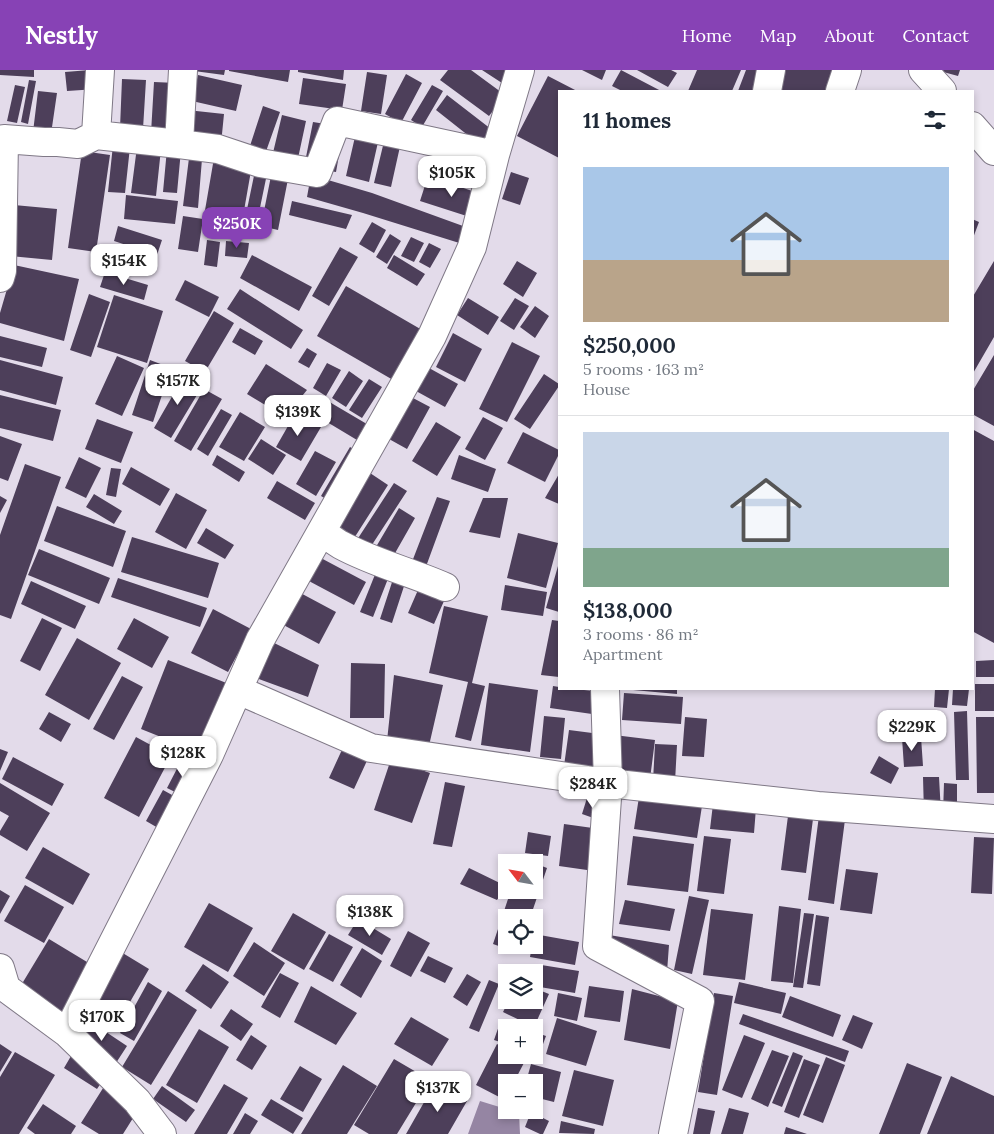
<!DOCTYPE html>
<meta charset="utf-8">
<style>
body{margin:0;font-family:Lora,serif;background:#f6f6f7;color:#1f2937;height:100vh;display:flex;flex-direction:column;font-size:19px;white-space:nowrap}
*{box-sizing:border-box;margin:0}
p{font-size:16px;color:#747a83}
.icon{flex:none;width:28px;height:28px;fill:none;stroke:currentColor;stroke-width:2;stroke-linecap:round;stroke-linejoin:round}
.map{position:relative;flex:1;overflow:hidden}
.panel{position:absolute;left:558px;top:20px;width:416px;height:600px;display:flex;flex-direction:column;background:#fff;border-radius:0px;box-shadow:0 2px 8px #0003}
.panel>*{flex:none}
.needle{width:32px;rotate:301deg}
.buttons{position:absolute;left:498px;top:784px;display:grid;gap:10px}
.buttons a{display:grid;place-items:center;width:45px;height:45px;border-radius:0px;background:#fff;box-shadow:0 2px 8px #0003;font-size:25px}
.price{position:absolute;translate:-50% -42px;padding:0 11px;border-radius:10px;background:#fff;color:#222;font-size:16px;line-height:32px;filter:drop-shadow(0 1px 2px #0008)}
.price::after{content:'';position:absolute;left:50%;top:30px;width:15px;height:11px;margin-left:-8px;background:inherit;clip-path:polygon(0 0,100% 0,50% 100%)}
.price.active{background:#8742b5;color:#fff}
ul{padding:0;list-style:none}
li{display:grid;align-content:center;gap:10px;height:265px;padding:0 25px}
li+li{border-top:1px solid #e0e1e3}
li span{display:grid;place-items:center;height:155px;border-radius:0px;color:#555}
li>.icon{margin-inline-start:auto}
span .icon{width:90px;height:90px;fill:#fffc;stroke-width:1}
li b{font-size:21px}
h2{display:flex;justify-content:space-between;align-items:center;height:60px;padding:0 25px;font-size:21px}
header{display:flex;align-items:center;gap:30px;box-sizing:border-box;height:70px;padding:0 25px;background:#8742b5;color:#fff}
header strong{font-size:24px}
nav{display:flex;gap:28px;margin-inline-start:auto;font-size:18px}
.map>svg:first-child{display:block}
</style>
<header>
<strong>Nestly</strong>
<nav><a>Home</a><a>Map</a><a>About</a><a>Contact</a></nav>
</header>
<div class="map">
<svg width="994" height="1064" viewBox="0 0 994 1064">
<rect width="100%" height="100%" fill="#e3dbea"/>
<!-- water -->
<path fill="#9585a3" d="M480,1031L506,1039V1040L519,1043L520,1064H468Z"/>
<!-- building -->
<path fill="#4d3f5a" d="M0,0H34V7L0,5Z
M90,0L97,19L67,21L65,2Z
M194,0H225L224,5L194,1Z
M229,0H290L288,12L229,1Z
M298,0H344L343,10L298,2Z
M448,0H471L505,25L489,46L440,10Z
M482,0H506L502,13Z
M582,0H606L602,10Z
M621,0L661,21H622L612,16Z
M637,0H671L677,3L668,17Z
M697,0H741L732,21H688Z
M746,0H838L830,21H738Z
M936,0H960L958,6Z
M367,2L387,5L381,44L361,41Z
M406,4L422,13L401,53L385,44Z
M198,5L242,15L236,41L192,31Z
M548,6L577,21H559V88L517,66Z
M303,8L346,14L342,40L299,34Z
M122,9L146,10L143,59L120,58Z
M29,10L36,11L28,54L21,52Z
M154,12L177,13L174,64L151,63Z
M15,15L25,17L17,53L7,51Z
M432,15L443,21L422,57L411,50Z
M38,21L57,23L51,64L33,62Z
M447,25L491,59L479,74L436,40Z
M263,36L280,42L264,87L248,82Z
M187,40L224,44L221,74L184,70Z
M282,45L306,51L297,93L272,87Z
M360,45L383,50L369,112L346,106Z
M313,52L344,57L336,102L304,97Z
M387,59L403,63L391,117L374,113Z
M113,75L130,77L125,123L108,122Z
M137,77L161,79L156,126L131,123Z
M167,79L181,80L177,123L163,122Z
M466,80L491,92L483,109L458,96Z
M82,81L110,85L96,182L68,178Z
M189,88L202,89L198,138L183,136Z
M214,88L252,95L242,152L204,146Z
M256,96L268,99L256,157L244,154Z
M272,101L289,104L278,160L261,156Z
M511,102L529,108L520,135L502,129Z
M311,105L372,123L474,160L469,176L363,143L307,127Z
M428,106L484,125L476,149L420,131Z
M126,125L178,131L175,154L124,149Z
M292,131L352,145L346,159L289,145Z
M14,135L57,139L52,190L10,186Z
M183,146L203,149L198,182L178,179Z
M972,149L979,152L973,168H972Z
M372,152L386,160L374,183L359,174Z
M118,156L162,170L157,185L114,171Z
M390,164L401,171L387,194L376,187Z
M411,167L424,173L414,192L401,186Z
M207,170L220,172L217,197L204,195Z
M226,171L249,173L247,188L225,186Z
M429,173L441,179L430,198L419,192Z
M340,177L358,187L329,236L312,226Z
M252,185L312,217L299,241L240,208Z
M394,185L425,204L417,216L387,198Z
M517,191L537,203L523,227L503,214Z
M994,191V267L972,305V228Z
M14,195L79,209L64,271L0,253V243Z
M105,202L148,215L144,230L100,217Z
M185,210L219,227L209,247L175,230Z
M346,216L429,264L400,314L317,266Z
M240,219L303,260L291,279L227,239Z
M89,224L110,232L91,287L70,280Z
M114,225L163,241L147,293L97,277Z
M468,228L499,247L488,265L457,245Z
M515,228L529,236L514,260L500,251Z
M535,236L549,246L535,268L520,257Z
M214,241L234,253L205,302L185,291Z
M240,258L263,271L255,285L232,272Z
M453,263L482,279L465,312L436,297Z
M0,266L47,278L42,297L0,287Z
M512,272L540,286L507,352L479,339Z
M307,278L317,284L309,298L298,292Z
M994,285V356L972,344V322Z
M117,286L144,298L122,346L95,334Z
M0,290L63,307L56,335L0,320Z
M150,290L171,298L153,352L132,345Z
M327,293L341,300L326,326L313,318Z
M266,294L307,320L285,347L247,324Z
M429,298L458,314L445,337L416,321Z
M349,301L363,311L346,337L332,328Z
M185,304L203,315L171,368L154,358Z
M544,304L559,314V316L530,359L514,349Z
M369,309L382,317L362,348L349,340Z
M204,319L222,329L191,381L174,371Z
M0,325L61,340L53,371L0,358Z
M321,327L377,360L367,376L312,343Z
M413,328L430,337L407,379L389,369Z
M221,339L232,345L208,386L197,379Z
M240,342L265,357L244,391L219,377Z
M296,342L321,357L301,391L276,377Z
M483,347L503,358L485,390L465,379Z
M97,349L133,362L121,393L85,379Z
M436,352L461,367L437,406L412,391Z
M972,359L994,371V573L972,561Z
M523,362L559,380V384L545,412L507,393Z
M0,366L22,374L8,411L0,408Z
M261,369L286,385L273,405L248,389Z
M350,377L362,384L333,433L321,426Z
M315,381L336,392L316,426L296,414Z
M217,385L245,402L239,412L212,395Z
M459,385L496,399L488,422L451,409Z
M79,387L101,398L86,428L65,418Z
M25,394L61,407L11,549L0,545V465Z
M131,397L170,419L160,436L122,414Z
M111,398L121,399L116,427L106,425Z
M370,403L388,415L351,473L333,461Z
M559,404V434L545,428Z
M277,411L315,433L305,450L267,428Z
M394,413L407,421L366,484L353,476Z
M176,423L207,440L186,479L155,462Z
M94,424L122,441L114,454L86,437Z
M0,426L7,430L0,443Z
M437,427L450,431L424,502L410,497Z
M483,428H508L500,468L469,462Z
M57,436L126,461L113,497L44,471Z
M399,438L415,448L390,492L373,482Z
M206,458L234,475L225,489L197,473Z
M518,463L558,473L546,518L507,508Z
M132,467L219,493L208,528L121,502Z
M39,479L110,508L99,534L28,505Z
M319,487L366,512L354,535L307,510Z
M558,496H559V542L546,538Z
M378,497L391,501L373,547L360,542Z
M395,503L407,507L392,553L380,549Z
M118,508L207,538L200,557L111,527Z
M31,511L86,536L75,559L21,534Z
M421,513L447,524L434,554L408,543Z
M505,515L547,522L543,546L501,540Z
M293,519L336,542L319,574L276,551Z
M444,536L488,546L472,613L485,616L471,671L455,667L468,612L429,603Z
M213,539L251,559L228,602L191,583Z
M42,548L62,558L40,601L20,591Z
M134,548L169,567L152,598L117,579Z
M552,550L559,551V607L541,605Z
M77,568L121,593L89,650L45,625Z
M266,569L319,595L308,627L248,605Z
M168,590L229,614L201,683L141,659Z
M994,590V607H976V591Z
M351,593L385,594L384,648H350Z
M394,605L443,615L428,680L387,671Z
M122,606L143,617L114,670L93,659Z
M489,613L538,620L530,682L481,675Z
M975,614H994V641H975Z
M553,616L559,617V619H573L595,621L592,644L550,638Z
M633,619H677V624L633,620Z
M935,619H949L947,638L934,637Z
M953,619H969L967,636L952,635Z
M624,623L683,627L681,654L622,650Z
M967,641L969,710H956L954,642Z
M49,642L71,654L61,672L39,659Z
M544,646L565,648L561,689L540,687Z
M685,647L707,649L704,687L682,686Z
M976,647H994V723H977Z
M569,660L600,664L595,700L564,696Z
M614,665L655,670L650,709L610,705Z
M136,667L171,686L139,747L104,728Z
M921,667L923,696L904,697L902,668Z
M346,671L371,682L354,719L329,708Z
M655,674L677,675L675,712L653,711Z
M0,679L8,682L0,701Z
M879,686L899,698L891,714L870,703Z
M13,687L64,714L52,736L2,709Z
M182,689L200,699L185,727L167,718Z
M391,689L430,703L412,753L374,740Z
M923,707H939L941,743L924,744Z
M445,712L465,716L452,777L433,774Z
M0,713L50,743L27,781L0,765V761L9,746L0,741Z
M944,713L957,714V743H943Z
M163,720L183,731L165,762L146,751Z
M639,727L702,736L697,768L634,759Z
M587,728L602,731L599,750L582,744Z
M713,734L756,738L754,763L710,759Z
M820,738L846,742L834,834L808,830Z
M788,746L813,749L806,803L781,800Z
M564,754L600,759L594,801L559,796Z
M528,762L551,766L548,786L525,783Z
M633,766L694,774L688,822L627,815Z
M704,766L731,769L724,824L697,821Z
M974,767L994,768L992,824L971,823Z
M43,777L90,804L73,835L25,808Z
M534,793L547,798L530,848H506V875H521L519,883L493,874L511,820H534Z
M469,798L506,816V817L497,830L460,814Z
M846,799L878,803L872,844L840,840Z
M25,815L64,837L44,873L4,851Z
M0,820L10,826L0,844Z
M689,826L709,830L692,904L674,900Z
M625,830L675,839L670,861L619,854Z
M209,833L253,858L228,902L184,877Z
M779,836L801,839L793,913L771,911Z
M711,839L753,844L745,910L703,905Z
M293,843L326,862L304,900L271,881Z
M804,843L814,844L803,918L793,917Z
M816,845L829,847L820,916L807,914Z
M358,849L391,869L382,885L348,865Z
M408,861L430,873L411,907L390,896Z
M329,864L353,877L333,912L309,899Z
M534,864L579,872L575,895L530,887L532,875H534Z
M609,865L669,875L667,902L619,880Z
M49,869L92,895L61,948L17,922Z
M254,872L285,893L264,926L233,906Z
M362,878L382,891L361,928L340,915Z
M121,882L149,899L115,958L86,942Z
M428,886L453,898L445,913L420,901Z
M203,894L229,912L211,939L185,921Z
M535,894L579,901L575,923L534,916Z
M280,903L299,913L280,948L261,937Z
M467,904L481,912L467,936L453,927Z
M489,910L499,914L479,962L469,958Z
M148,912L162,921L134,971L120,963Z
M739,912L786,923L781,944L734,933Z
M311,916L357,943L336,975L294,952Z
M589,916L624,921L620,952L584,947Z
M534,918L549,924L534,957L503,942L509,930H534Z
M632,919L678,931L670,979L624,970Z
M168,921L197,940L151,1015L122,997Z
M558,923L582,928L577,951L554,946Z
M714,923L733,926L717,1025L698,1022Z
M790,926L841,945L833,967L782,947Z
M231,939L253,954L241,971L220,956Z
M743,944L849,981L845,992L739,954Z
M853,945L873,953L862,979L842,970Z
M411,947L449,969L432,996L394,974Z
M557,948L597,961L586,996L546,984Z
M88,950L127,976L116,993L77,967Z
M501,950L521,957L506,958V974L494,970Z
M199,959L229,977L197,1033L166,1015Z
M534,962L546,966L539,985L534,984Z
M251,965L267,976L252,1000L236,990Z
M744,965L765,973L742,1028L722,1020Z
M0,974L12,982L0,1002Z
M497,974L506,979V985H519L526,989L514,1012H506L505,1030L476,1015Z
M772,980L789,986L768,1037L751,1029Z
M15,982L55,1005L19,1064H0V1007Z
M793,982L803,986L782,1037L772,1033Z
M71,986L105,1007L97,1019L64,998Z
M826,987L845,995L823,1053L803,1045Z
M394,989L430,1010L397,1064H369L354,1055Z
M804,989L820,995L799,1048L784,1042Z
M907,993L942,1007L920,1064H879Z
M531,994L561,1002L554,1032L534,1027V1012H526Z
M343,995L377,1016L347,1064H301Z
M300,996L322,1009L303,1042L280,1029Z
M574,1000L614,1010L603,1056L562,1046Z
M951,1006L994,1026V1064H927Z
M435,1013L467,1031L448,1064H406Z
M224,1014L248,1028L227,1064H194Z
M105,1015L140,1037L123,1064H99L81,1053Z
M162,1016L195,1040L186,1052L153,1029Z
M271,1029L303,1048L293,1064L261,1045Z
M43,1034L76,1056L71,1064H35L27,1058Z
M698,1038L715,1041L710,1064H693Z
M729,1038L749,1043L743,1064H721Z
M531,1042L549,1051L543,1064H540L525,1057Z
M245,1043L258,1051L250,1064H233Z
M561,1051L595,1059L594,1064L559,1063Z
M786,1057L807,1064H784Z"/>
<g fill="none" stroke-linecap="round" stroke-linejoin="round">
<defs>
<path id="minor" d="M100,0L96,65L179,74
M183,0L179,74L218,79L260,93L317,103L337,51L495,85
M923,0L942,21
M767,21L771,0
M840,21L847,0
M972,56L994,81
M0,208L2,201L4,69L44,72H58L78,74L96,65
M322,462C328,466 334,471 341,475C374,493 411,502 445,517
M605,619L608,713L597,876L700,931L673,1064
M238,620L371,678L608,713L818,736L994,749
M0,898L6,918L67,963L137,1031L162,1064
M67,963L209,685L260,570L432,266L472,177L495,85L520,0"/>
</defs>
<!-- minor casing -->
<use href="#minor" stroke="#7f7886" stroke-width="30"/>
<!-- minor -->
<use href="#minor" stroke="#fff" stroke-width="28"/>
</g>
</svg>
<div class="buttons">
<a><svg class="needle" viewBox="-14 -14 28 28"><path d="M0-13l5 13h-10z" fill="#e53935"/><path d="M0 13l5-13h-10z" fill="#747a83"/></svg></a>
<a><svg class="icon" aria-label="locate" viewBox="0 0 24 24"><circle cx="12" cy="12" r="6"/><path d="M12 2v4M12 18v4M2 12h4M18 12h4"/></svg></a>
<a><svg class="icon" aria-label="layers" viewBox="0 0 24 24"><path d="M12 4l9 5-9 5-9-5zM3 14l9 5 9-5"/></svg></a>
<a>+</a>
<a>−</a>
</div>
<b class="price" style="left:452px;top:128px">$105K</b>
<b class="price active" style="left:237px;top:179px">$250K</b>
<b class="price" style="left:124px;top:216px">$154K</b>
<b class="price" style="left:178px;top:336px">$157K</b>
<b class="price" style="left:298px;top:367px">$139K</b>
<b class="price" style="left:912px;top:682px">$229K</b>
<b class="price" style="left:183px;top:708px">$128K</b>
<b class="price" style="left:593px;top:739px">$284K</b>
<b class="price" style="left:370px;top:867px">$138K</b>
<b class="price" style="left:102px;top:972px">$170K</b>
<b class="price" style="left:438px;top:1043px">$137K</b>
<section class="panel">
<h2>11 homes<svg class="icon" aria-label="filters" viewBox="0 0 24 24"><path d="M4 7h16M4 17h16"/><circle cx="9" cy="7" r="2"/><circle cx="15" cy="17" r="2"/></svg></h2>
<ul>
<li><span style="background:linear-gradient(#a9c7e8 60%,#b9a48a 0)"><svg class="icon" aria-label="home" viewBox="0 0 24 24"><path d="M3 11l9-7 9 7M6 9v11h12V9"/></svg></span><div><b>$250,000</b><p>5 rooms · 163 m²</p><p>House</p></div></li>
<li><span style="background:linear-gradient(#c9d6e8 75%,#7fa58c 0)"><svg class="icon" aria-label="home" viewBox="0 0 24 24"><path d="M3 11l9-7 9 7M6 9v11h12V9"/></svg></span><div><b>$138,000</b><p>3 rooms · 86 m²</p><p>Apartment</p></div></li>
</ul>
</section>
</div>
